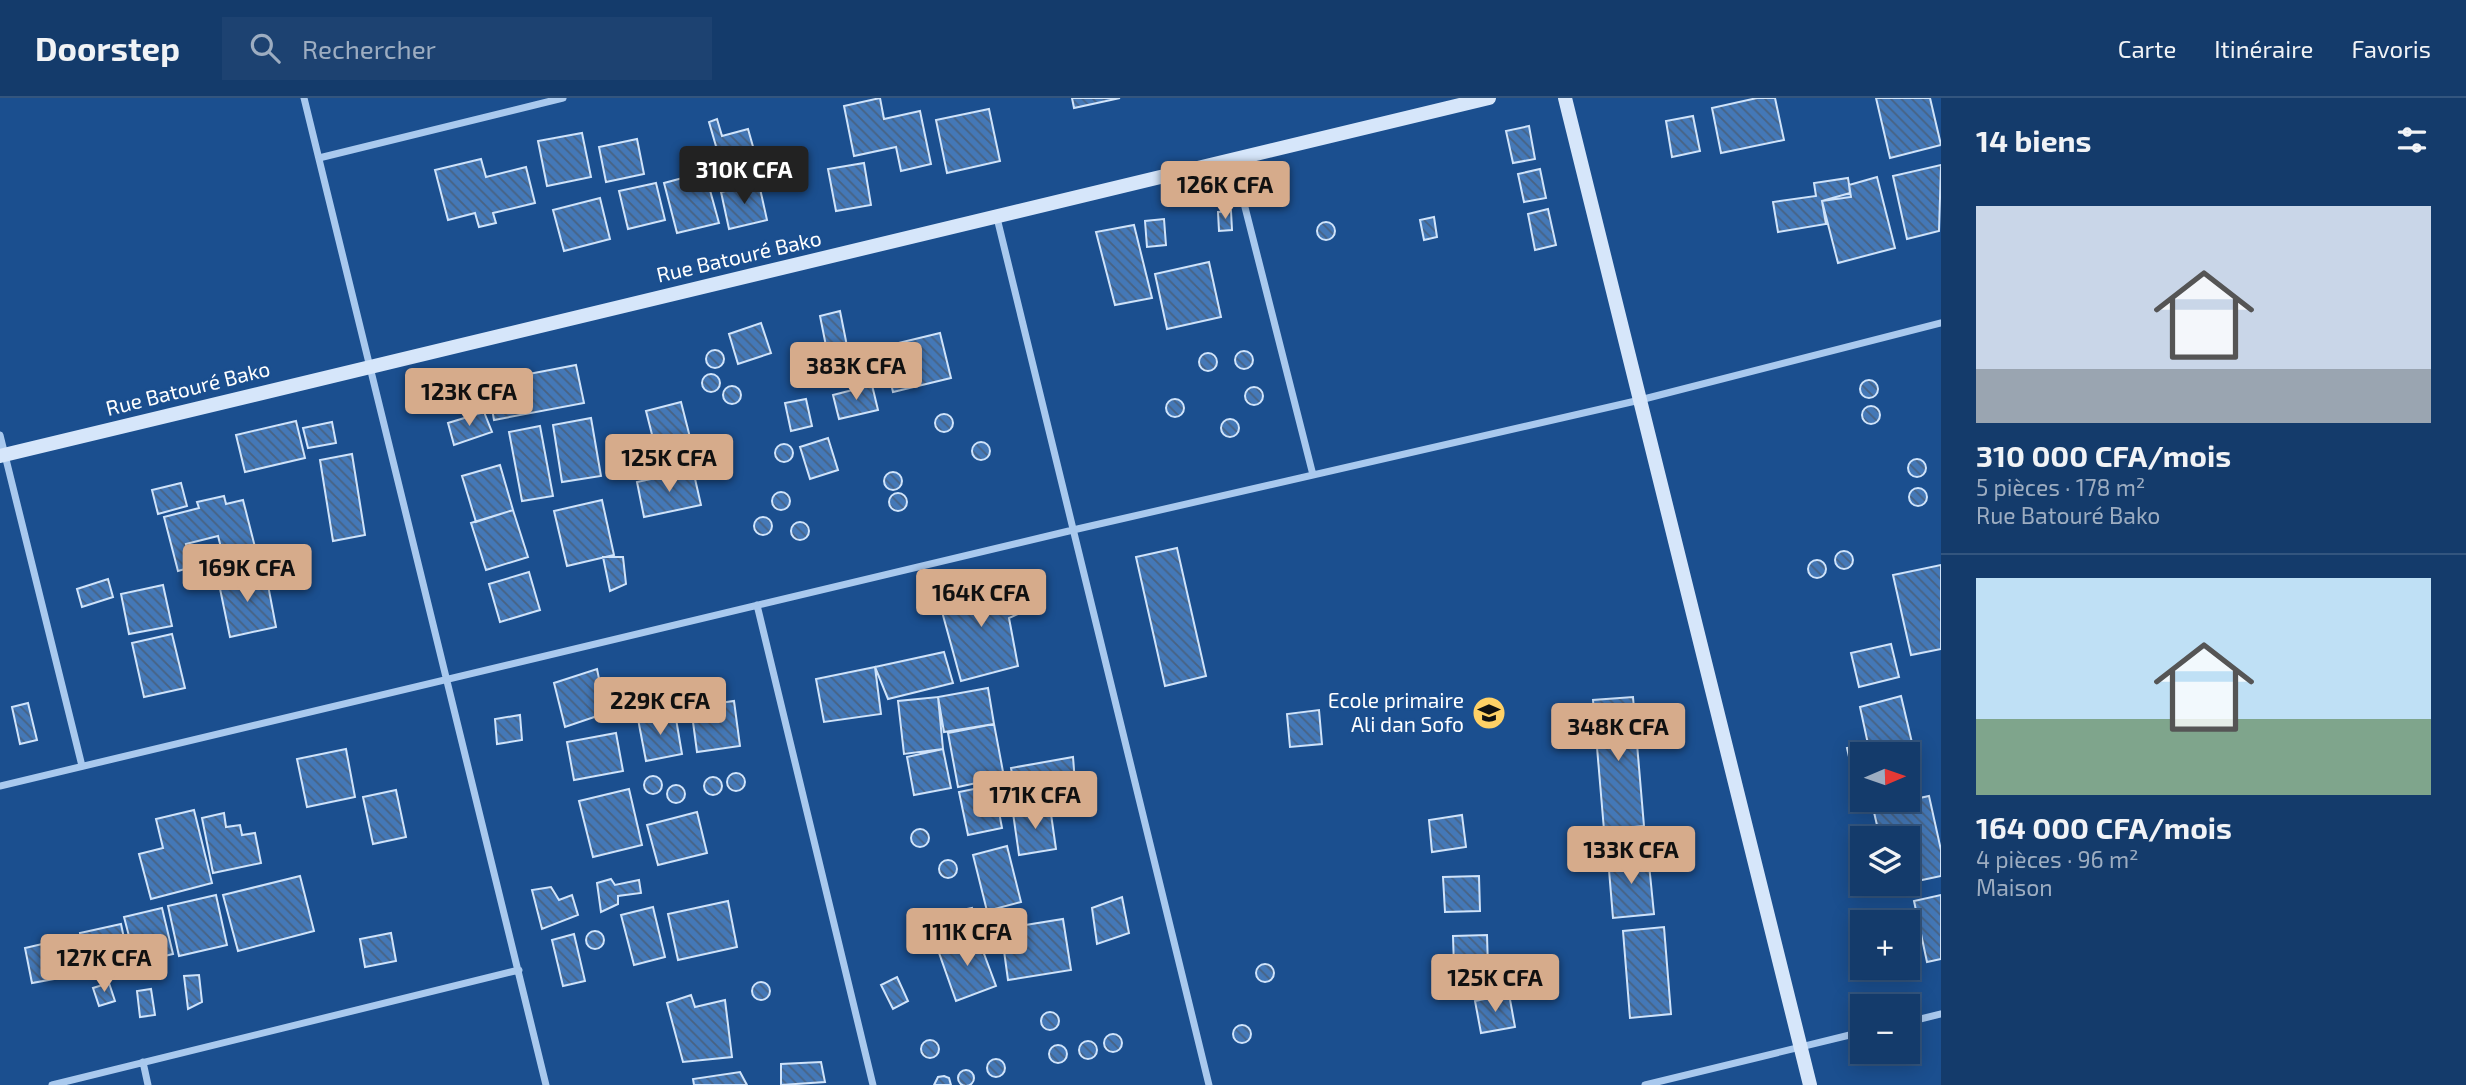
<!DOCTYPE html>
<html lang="fr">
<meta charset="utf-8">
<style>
body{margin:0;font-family:"Exo 2",sans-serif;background:#1d4271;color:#f1f3f6;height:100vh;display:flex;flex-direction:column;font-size:26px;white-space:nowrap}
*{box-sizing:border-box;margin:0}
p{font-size:23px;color:#9dadc1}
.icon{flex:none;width:38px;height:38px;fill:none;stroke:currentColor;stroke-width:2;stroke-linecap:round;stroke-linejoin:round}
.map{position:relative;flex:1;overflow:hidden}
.sheet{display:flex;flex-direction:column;background:#143b6b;width:525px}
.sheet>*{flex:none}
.needle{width:46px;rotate:88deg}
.buttons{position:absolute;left:1850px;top:644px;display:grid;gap:14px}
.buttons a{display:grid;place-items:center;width:70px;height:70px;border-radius:0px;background:#143b6b;box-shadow:0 4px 18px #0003,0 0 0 2px #33557e;font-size:35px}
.price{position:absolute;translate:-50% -60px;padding:0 16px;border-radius:7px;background:#d6ab8b;color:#111;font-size:23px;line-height:46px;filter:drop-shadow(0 2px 4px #0008)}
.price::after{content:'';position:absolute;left:50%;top:42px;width:21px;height:16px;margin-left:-10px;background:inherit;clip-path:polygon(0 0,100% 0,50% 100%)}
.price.current{background:#222;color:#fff}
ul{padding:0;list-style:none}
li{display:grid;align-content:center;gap:14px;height:371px;padding:0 35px}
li+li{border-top:2px solid #33557e}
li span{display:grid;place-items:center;height:217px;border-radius:0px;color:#555}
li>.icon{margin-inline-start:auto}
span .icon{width:126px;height:126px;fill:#fffc;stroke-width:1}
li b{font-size:30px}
h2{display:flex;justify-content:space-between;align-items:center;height:84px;padding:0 35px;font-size:30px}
header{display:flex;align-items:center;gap:42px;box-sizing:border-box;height:98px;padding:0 35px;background:#143b6b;border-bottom:2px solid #33557e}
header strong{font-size:33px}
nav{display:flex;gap:38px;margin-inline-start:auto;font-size:24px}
.search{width:490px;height:63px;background:#1d4271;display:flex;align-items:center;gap:18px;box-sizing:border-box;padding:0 24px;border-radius:0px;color:#9dadc1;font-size:26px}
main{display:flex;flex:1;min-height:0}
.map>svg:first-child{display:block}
</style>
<header>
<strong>Doorstep</strong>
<div class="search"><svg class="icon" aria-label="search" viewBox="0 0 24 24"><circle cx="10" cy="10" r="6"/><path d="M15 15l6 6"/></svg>Rechercher</div>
<nav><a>Carte</a><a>Itinéraire</a><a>Favoris</a></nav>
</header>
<main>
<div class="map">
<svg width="1941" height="987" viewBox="0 0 1941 987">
<defs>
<pattern id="building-back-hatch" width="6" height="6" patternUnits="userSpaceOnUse" patternTransform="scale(1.75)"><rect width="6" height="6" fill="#4478b7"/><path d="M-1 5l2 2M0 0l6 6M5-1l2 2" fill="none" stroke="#486282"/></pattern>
</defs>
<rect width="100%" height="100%" fill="#1b4f8f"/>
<!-- building -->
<path fill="url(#building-back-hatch)" stroke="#cfe3fa" stroke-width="2" d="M880,0L884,21L920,13L931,66L901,73L896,49L854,58L844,8Z
M1072,0H1120L1074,10Z
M1757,0H1775L1784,42L1721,55L1712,10Z
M1876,0H1930L1941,47L1890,60Z
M989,11L1000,63L947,75L936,22Z
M1693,18L1700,53L1672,59L1666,23Z
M717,21L722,38L748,31L754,52L720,62L709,24Z
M1529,28L1535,61L1513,65L1506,33Z
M582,35L591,79L547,88L538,43Z
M637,41L644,76L606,84L599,49Z
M481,61L486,79L526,69L535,105L493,115L496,125L479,129L475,115L448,122L435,72Z
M864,65L871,107L836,113L828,71Z
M1941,67L1939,133L1907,141L1893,78Z
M1540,71L1546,100L1524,104L1518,76Z
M705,74L719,125L677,135L664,85Z
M1877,79L1895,150L1838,165L1822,103L1850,95L1849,87Z
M1848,80L1851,99L1822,103L1826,126L1778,134L1773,104L1816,98L1814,85Z
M656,85L665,122L628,131L619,93Z
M759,86L767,122L729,131L721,94Z
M600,100L610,141L564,153L553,112Z
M1548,111L1556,147L1535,152L1528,116Z
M1231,113L1232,132L1219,133L1218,114Z
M1434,119L1437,139L1424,142L1420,122Z
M1164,121L1166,147L1147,149L1145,123Z
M1317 133a9 9 0 1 1 18 0a9 9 0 1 1-18 0Z
M1134,127L1152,200L1115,207L1096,134Z
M1209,164L1221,219L1167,231L1155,176Z
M840,213L848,253L828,258L820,218Z
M761,225L771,255L738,266L729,236Z
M940,235L951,280L893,294L882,249Z
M706 261a9 9 0 1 1 18 0a9 9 0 1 1-18 0Z
M1235 262a9 9 0 1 1 18 0a9 9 0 1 1-18 0Z
M1199 264a9 9 0 1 1 18 0a9 9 0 1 1-18 0Z
M576,267L584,305L494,322L487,284Z
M702 285a9 9 0 1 1 18 0a9 9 0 1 1-18 0Z
M1860 291a9 9 0 1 1 18 0a9 9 0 1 1-18 0Z
M872,287L878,312L839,321L833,297Z
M723 297a9 9 0 1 1 18 0a9 9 0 1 1-18 0Z
M1245 298a9 9 0 1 1 18 0a9 9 0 1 1-18 0Z
M806,301L812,328L791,333L785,305Z
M1166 310a9 9 0 1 1 18 0a9 9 0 1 1-18 0Z
M681,304L694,355L659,364L646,313Z
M1862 317a9 9 0 1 1 18 0a9 9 0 1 1-18 0Z
M484,314L492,334L454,347L448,325Z
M935 325a9 9 0 1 1 18 0a9 9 0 1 1-18 0Z
M591,320L601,378L562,384L553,327Z
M1221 330a9 9 0 1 1 18 0a9 9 0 1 1-18 0Z
M296,323L305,360L245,374L236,337Z
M332,324L336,345L308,350L303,330Z
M540,328L553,398L522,403L509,334Z
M828,340L838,372L810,381L800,349Z
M972 353a9 9 0 1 1 18 0a9 9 0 1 1-18 0Z
M775 355a9 9 0 1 1 18 0a9 9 0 1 1-18 0Z
M352,356L365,437L333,443L320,362Z
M1908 370a9 9 0 1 1 18 0a9 9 0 1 1-18 0Z
M500,367L513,412L476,424L462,378Z
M693,372L701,407L644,419L637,384Z
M884 383a9 9 0 1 1 18 0a9 9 0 1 1-18 0Z
M181,385L187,408L158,416L152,392Z
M1909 399a9 9 0 1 1 18 0a9 9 0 1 1-18 0Z
M772 403a9 9 0 1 1 18 0a9 9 0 1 1-18 0Z
M889 404a9 9 0 1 1 18 0a9 9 0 1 1-18 0Z
M224,398L226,406L243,402L256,453L224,461L218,438L186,446L192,469L178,473L164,419L199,410L197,404Z
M602,402L614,457L567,468L554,413Z
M513,412L528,459L486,472L471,425Z
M754 428a9 9 0 1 1 18 0a9 9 0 1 1-18 0Z
M791 433a9 9 0 1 1 18 0a9 9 0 1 1-18 0Z
M1177,450L1206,578L1165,588L1136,459Z
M1835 462a9 9 0 1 1 18 0a9 9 0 1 1-18 0Z
M603,459H623L626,486L610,493Z
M1808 471a9 9 0 1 1 18 0a9 9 0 1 1-18 0Z
M1941,467V551L1911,557L1893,477Z
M257,473L259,485L268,487L276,529L230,539L218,481Z
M529,474L540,512L500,524L489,486Z
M108,481L113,499L82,509L77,491Z
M1012,481L1018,516L1009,520L1018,568L961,583L938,499Z
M163,487L172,528L129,536L121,496Z
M172,536L185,590L144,599L132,545Z
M1891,546L1899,579L1859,589L1851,555Z
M944,554L953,585L888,601L875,569Z
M875,569L881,616L824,624L816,581Z
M597,571L606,615L565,629L554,585Z
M988,590L994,626L944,634L938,599Z
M1901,598L1917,666L1908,669V656H1862V679L1854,681L1847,650L1868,646L1860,609Z
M938,599L943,651L904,656L898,603Z
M1633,599L1644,728L1604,732L1593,602Z
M734,603L740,648L697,654L691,609Z
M28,605L37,642L20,646L12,609Z
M1319,612L1322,646L1290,649L1287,616Z
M675,615L682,656L646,663L638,621Z
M520,617L522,642L497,646L495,621Z
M994,626L1004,679L958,689L948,635Z
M616,635L623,673L574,682L567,644Z
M346,651L355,699L307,709L297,661Z
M943,651L951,690L914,697L907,659Z
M1073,659L1075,684L1016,698L1011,670Z
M727 684a9 9 0 1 1 18 0a9 9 0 1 1-18 0Z
M644 687a9 9 0 1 1 18 0a9 9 0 1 1-18 0Z
M704 688a9 9 0 1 1 18 0a9 9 0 1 1-18 0Z
M994,687L1002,730L968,737L959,694Z
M667 696a9 9 0 1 1 18 0a9 9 0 1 1-18 0Z
M629,691L642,747L593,759L579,703Z
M396,692L406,739L373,746L363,699Z
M1929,698L1941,752V778L1908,785V740H1880L1873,710Z
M1050,709L1056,751L1019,757L1013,715Z
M194,712L212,785L151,801L139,756L163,750L156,721Z
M697,714L707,755L658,767L647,727Z
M224,715L226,729L240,727L242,737L255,735L261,765L213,775L202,720Z
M1462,717L1466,749L1432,754L1429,722Z
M911 740a9 9 0 1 1 18 0a9 9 0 1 1-18 0Z
M1007,748L1021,804L987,813L973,757Z
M1648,756L1654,816L1613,820L1608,760Z
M939 771a9 9 0 1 1 18 0a9 9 0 1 1-18 0Z
M300,778L314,833L238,853L223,797Z
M1479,778L1480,813L1445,814L1443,779Z
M611,781L615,787L639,782L641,795L618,798V806L601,814L597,785Z
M551,789L559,802L572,797L578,817L542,831L532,792Z
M216,797L227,847L179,858L168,808Z
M1941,797V861L1927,864L1914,803Z
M1122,799L1129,835L1097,846L1092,810Z
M728,803L737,849L678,862L668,816Z
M653,809L665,859L634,867L621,817Z
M162,810L173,856L136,865L124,819Z
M972,810L977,837L924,848L919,821Z
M1866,816L1873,824H1862V834L1856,826V821Z
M1063,821L1071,872L1008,882L1001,831Z
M121,826L129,864L88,872L80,835Z
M1664,829L1671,916L1630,920L1623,833Z
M586 842a9 9 0 1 1 18 0a9 9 0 1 1-18 0Z
M391,835L396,863L365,869L360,841Z
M574,836L585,883L563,888L552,842Z
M977,837L996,888L956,903L938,852Z
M1487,837L1488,869L1454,870L1453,838Z
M64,841L71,878L32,885L25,850Z
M1256 875a9 9 0 1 1 18 0a9 9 0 1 1-18 0Z
M199,877L202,904L188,911L184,878Z
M897,879L908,903L893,911L881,887Z
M752 893a9 9 0 1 1 18 0a9 9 0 1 1-18 0Z
M109,885L115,903L99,908L93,890Z
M151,891L155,917L140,919L137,893Z
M1509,896L1515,929L1481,935L1475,903Z
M691,897L695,909L725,902L732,959L683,964L667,905Z
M1041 923a9 9 0 1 1 18 0a9 9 0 1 1-18 0Z
M1233 936a9 9 0 1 1 18 0a9 9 0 1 1-18 0Z
M1104 945a9 9 0 1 1 18 0a9 9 0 1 1-18 0Z
M921 951a9 9 0 1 1 18 0a9 9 0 1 1-18 0Z
M1079 952a9 9 0 1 1 18 0a9 9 0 1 1-18 0Z
M1049 956a9 9 0 1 1 18 0a9 9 0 1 1-18 0Z
M987 970a9 9 0 1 1 18 0a9 9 0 1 1-18 0Z
M821,964L825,984L781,987V966Z
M958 980a8 8 0 1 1 16 0a8 8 0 1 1-16 0Z
M740,974L747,987H694L693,981Z
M944,978L949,980L951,987H934L938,979Z"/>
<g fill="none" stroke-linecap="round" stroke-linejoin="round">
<!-- street -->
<path stroke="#a9c9ee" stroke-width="7" d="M304,0L546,987
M319,60L563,0
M1233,62L1313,377
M997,120L1209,987
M0,337L82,668
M757,507L873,987
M0,688L1073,432L1640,302L1941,225
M1908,924L1941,916
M143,964L148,987
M52,987L519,872
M1645,987L1862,934"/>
<!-- secondary -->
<path stroke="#d6e6fa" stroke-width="14" d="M1565,0L1810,987
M0,358L1489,0"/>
</g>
<!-- icons -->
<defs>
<symbol id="school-disc" viewBox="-11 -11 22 22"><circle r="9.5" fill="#ffd166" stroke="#1b4f8f"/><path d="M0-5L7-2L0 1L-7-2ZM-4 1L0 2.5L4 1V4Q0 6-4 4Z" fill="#111"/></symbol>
</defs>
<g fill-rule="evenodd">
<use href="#school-disc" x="1470" y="596" width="38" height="38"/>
</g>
<g text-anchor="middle" stroke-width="5" stroke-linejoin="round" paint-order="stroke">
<!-- street labels -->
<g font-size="21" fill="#fff" stroke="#1b4f8f">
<text transform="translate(739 159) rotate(-13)" y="7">Rue Batouré Bako</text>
<text transform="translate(188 291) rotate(-14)" y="7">Rue Batouré Bako</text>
</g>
<!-- poi labels -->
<g font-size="21" fill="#fff" stroke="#1b4f8f" text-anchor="end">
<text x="1464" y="610">Ecole primaire<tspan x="1464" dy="24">Ali dan Sofo</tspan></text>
</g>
</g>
</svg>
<div class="buttons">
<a><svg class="needle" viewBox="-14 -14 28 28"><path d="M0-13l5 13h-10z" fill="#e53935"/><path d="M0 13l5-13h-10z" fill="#9dadc1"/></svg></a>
<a><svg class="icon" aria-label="layers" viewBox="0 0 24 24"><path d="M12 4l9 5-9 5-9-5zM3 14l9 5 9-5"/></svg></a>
<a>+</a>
<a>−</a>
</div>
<b class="price current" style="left:744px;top:108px">310K CFA</b>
<b class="price" style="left:1225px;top:123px">126K CFA</b>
<b class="price" style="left:856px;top:304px">383K CFA</b>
<b class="price" style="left:469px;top:330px">123K CFA</b>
<b class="price" style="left:669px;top:396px">125K CFA</b>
<b class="price" style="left:247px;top:506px">169K CFA</b>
<b class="price" style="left:981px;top:531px">164K CFA</b>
<b class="price" style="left:660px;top:639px">229K CFA</b>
<b class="price" style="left:1618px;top:665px">348K CFA</b>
<b class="price" style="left:1035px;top:733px">171K CFA</b>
<b class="price" style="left:1631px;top:788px">133K CFA</b>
<b class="price" style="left:967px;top:870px">111K CFA</b>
<b class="price" style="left:104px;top:896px">127K CFA</b>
<b class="price" style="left:1495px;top:916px">125K CFA</b>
</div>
<section class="sheet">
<h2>14 biens<svg class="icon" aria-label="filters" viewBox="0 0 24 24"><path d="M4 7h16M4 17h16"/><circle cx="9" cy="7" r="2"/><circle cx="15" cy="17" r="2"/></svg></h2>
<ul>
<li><span style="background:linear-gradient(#c9d6e8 75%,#9aa5b1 0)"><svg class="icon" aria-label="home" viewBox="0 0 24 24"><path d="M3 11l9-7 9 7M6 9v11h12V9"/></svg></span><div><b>310 000 CFA/mois</b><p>5 pièces · 178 m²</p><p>Rue Batouré Bako</p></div></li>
<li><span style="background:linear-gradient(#bfe0f5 65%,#7fa58c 0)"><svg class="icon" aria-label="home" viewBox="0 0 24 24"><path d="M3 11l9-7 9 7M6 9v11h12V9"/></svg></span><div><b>164 000 CFA/mois</b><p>4 pièces · 96 m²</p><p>Maison</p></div></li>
</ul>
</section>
</main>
